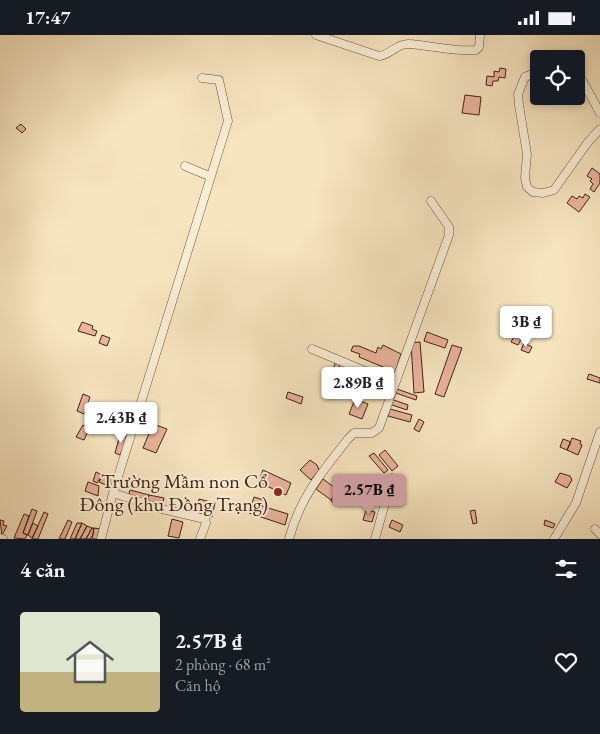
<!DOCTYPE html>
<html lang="vi">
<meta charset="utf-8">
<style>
body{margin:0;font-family:"EB Garamond",serif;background:#20242c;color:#f1f3f6;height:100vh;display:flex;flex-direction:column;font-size:19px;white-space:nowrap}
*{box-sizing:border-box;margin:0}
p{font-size:16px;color:#9ea1a6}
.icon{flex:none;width:28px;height:28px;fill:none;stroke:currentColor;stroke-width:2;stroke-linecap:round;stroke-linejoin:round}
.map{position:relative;height:504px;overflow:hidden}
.sheet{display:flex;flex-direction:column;background:#171b24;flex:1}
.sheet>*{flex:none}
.tools{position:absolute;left:530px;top:15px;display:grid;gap:10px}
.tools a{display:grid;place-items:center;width:55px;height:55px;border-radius:5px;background:#171b24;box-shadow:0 2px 8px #0003;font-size:25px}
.price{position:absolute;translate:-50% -42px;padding:0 11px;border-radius:5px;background:#fff;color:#222;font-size:16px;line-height:32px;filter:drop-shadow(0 1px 2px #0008)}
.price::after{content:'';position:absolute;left:50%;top:30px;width:15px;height:11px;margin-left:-8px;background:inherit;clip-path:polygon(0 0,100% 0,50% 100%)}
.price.current{background:#c59692;color:#111}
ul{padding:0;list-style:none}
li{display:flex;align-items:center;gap:15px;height:125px;padding:0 20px}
li span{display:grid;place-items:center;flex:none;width:140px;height:100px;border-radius:5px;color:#555}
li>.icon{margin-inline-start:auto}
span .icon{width:60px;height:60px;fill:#fffc;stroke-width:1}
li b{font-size:21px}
h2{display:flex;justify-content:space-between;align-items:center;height:60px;padding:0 20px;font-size:21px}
.status{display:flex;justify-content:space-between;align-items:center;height:35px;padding:0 25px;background:#171b24;direction:ltr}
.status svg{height:14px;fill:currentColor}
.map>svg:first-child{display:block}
</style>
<div class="status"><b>17:47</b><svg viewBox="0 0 49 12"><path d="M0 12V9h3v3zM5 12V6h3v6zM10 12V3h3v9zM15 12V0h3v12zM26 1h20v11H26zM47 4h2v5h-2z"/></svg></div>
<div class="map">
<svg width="600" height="504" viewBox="0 0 600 504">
<rect width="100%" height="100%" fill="#f7e5c0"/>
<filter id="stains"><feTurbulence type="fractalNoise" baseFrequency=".004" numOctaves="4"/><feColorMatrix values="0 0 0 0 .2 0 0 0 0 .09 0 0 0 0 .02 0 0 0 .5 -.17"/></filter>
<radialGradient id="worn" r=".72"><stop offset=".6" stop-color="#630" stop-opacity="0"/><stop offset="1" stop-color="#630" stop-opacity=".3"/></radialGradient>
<!-- building -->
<path fill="#eab49d" stroke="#412215" d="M500,33L506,34L505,43L499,42L498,46H493L492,51L486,50L487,41L494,42V36L499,37Z
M465,60L481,62L479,80L462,78Z
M21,89L26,94L22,98L16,93Z
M592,133L600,139V148L594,157L590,154L593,149L590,146L592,144L587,141Z
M585,159L590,162L579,177L567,168L572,161L577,164L579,161L583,163Z
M522,286L529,289L518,310L511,307Z
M82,287L93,291L92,294L97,296L95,301L78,296Z
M427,297L448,305L445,313L424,306Z
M102,300L110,303L107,311L99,308Z
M420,307L424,357L414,358L411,308Z
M524,308L532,312L529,318L521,315Z
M383,310L401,319L395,337L359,322L360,319L351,316L353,311H359L376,318L378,312L381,314Z
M452,310L462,313L444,362L435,359Z
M336,326L341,327L333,349L328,347Z
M351,332L364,338L355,361L342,355Z
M365,339L383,345L382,350L364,344Z
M589,339L600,343V348L587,344Z
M372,352L384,356L382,360L371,356Z
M394,353L417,361L416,365L393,357Z
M288,357L303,362L301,369L286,363Z
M83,359L90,362L84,379L77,376Z
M355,364L368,369L362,384L349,379Z
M391,364L408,370L407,375L389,369Z
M390,374L412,380L410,387L388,381Z
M119,380L132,384L130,391L116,387Z
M419,384L424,387L419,397L414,394Z
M153,389L167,394L156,418L143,413Z
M83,390L89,394L84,405L76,402Z
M120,400L128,402L120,420L115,418Z
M572,403L581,406L580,409L582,410L578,420L567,415Z
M563,404L571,407L567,415L560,412Z
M385,415L398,431L392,436L379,420Z
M374,418L388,435L384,438L369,421Z
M310,425L317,430L319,435L311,445L300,435Z
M263,435L291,448L286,460L258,447Z
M96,437L102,440L97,448L93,446Z
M560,438L570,441L572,445L567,453L555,447Z
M103,439L111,445L108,451L99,447Z
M323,444L338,455L331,465L316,454Z
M88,447L99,451L98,461L85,456Z
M130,455L149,460L147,468L128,462Z
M338,455L342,457L334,468L331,466Z
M149,460L164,463L162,472L147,468Z
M254,462L264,465L262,471L288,479L285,490L249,478Z
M199,464L215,468L212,482L196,478Z
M32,474L37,476L28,500L23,498Z
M366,475L375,477L372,487L363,485Z
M475,475L477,488L473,489L470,476Z
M44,477L48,479L38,504H32Z
M24,479L29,481L23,498L27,500L25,504L14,503Z
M172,484L183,487L179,503L168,501Z
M0,485L4,486L3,490L7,491L2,500Z
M68,485L72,487L65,504H59Z
M392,485L403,490L400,497L389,492Z
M545,485L555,489L553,493L544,490Z
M33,488L38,491L32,503L28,500Z
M77,488H82L75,504H70Z
M82,488L87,491L80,504H75Z
M87,491L92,493L86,504H80Z
M92,493H94L93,500L90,504H86Z
M94,493L101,494L99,504H92Z"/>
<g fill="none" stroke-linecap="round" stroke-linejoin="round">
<defs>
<path id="minor" d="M316,0L379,21C390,20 396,9 408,9C431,10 452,17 476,15L479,12L480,0
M539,36L525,42L518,59L519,70L527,119L525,143L527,152L533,157L543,158L554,155L588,107L600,94
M576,40L581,43L600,78
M185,131L209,141
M312,314L394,348
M113,458L162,474L205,484L206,488L200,504
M595,494L600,499
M0,503L3,504
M101,504L113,458L228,86L219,45L202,43
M289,504C300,462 322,437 348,404L354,398H372L379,393L449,200V192L431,166
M375,504L392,443
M554,504L576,468L600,397"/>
</defs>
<!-- minor casing -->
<use href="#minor" stroke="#6e5340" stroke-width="9"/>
<!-- minor -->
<use href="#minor" stroke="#faeed6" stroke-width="8"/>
</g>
<!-- markers -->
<circle fill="#8f2418" stroke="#faeed6" stroke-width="2" cx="278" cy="457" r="5"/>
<g text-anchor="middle" stroke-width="4" stroke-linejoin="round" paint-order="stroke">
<!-- poi labels -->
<g font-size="20" fill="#412215" stroke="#faeed6" text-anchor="end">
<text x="268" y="453">Trường Mầm non Cổ<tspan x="268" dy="23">Đông (khu Đồng Trạng)</tspan></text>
</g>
</g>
<rect width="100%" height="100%" filter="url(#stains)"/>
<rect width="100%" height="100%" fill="url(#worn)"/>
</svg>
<div class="tools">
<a><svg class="icon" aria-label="locate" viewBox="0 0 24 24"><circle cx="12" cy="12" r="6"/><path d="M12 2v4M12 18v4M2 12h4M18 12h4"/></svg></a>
</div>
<b class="price" style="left:526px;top:313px">3B ₫</b>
<b class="price" style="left:358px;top:374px">2.89B ₫</b>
<b class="price" style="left:121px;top:409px">2.43B ₫</b>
<b class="price current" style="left:369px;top:481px">2.57B ₫</b>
</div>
<section class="sheet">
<h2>4 căn<svg class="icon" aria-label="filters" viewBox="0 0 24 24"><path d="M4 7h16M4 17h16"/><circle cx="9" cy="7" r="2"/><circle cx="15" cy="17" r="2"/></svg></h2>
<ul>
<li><span style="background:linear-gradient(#dfe7d0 60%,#c2b280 0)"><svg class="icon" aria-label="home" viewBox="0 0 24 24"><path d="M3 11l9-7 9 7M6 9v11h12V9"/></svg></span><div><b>2.57B ₫</b><p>2 phòng · 68 m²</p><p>Căn hộ</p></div><svg class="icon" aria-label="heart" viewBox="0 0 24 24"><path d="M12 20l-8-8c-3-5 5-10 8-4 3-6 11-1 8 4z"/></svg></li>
</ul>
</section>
